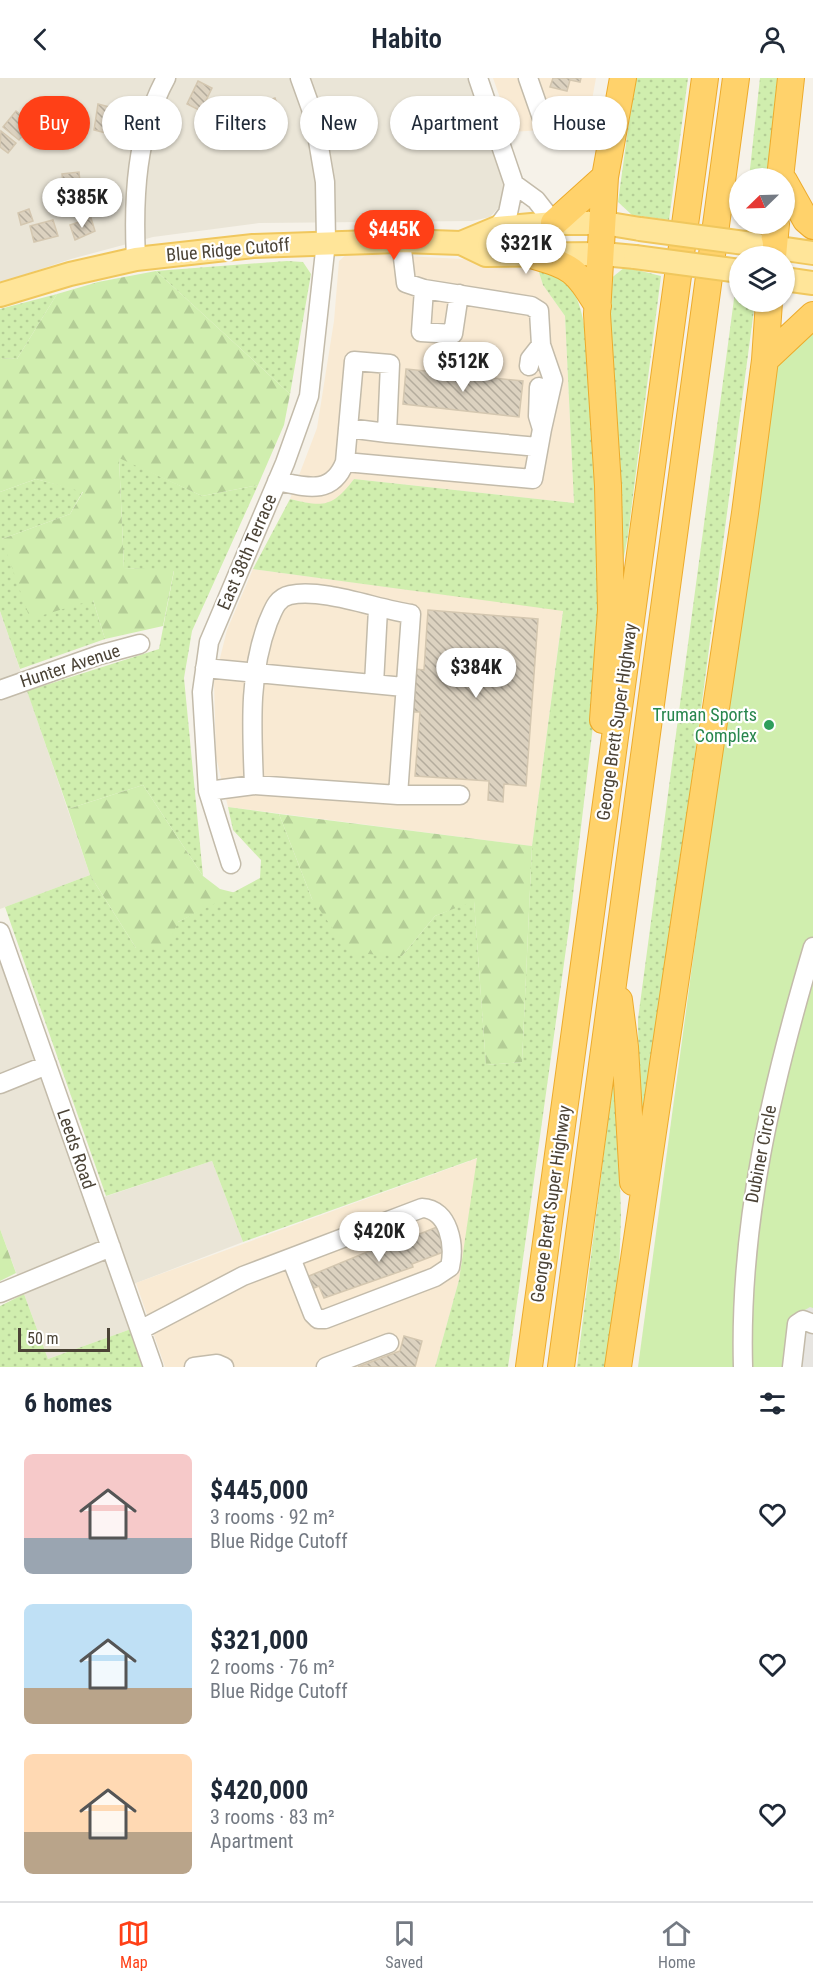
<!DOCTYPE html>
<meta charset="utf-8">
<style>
body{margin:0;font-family:"Roboto Condensed",sans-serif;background:#f6f6f7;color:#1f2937;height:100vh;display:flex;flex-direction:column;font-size:22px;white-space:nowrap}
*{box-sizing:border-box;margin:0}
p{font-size:20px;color:#747a83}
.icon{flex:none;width:33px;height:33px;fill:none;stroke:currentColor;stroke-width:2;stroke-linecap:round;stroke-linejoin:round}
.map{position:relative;height:1289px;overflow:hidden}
.drawer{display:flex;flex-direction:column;background:#fff;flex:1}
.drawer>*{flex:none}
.hud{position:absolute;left:18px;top:18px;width:777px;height:54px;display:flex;gap:12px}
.needle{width:39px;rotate:247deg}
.tools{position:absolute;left:729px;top:90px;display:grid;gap:12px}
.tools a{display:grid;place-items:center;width:66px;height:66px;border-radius:50%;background:#fff;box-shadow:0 2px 4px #0004;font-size:30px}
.scale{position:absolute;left:18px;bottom:15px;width:92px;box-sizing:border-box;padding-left:6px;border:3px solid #4b4336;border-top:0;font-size:16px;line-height:21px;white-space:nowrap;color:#4b4336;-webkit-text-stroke:4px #fff;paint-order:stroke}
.price{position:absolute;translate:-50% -51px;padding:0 14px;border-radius:21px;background:#fff;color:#222;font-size:20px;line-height:39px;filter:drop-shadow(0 2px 3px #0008)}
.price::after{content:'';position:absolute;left:50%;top:36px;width:18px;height:14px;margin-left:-9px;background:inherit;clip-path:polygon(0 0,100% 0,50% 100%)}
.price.active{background:#ff4017;color:#fff}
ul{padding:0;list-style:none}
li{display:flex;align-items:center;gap:18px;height:150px;padding:0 24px}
li span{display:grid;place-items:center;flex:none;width:168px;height:120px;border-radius:9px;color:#555}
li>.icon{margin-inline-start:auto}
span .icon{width:72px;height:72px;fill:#fffc;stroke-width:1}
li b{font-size:26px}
h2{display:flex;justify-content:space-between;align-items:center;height:72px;padding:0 24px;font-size:26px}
.pill{padding:0 21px;border-radius:27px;background:#fff;box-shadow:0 2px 4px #0004;font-size:21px;line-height:54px}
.pill.active{background:#ff4017;color:#fff}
header{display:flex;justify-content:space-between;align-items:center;height:78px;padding:0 24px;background:#fff;font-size:27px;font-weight:600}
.tabs{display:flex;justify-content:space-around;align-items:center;height:84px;border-top:2px solid #e0e1e3;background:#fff;font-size:16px;color:#747a83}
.tabs a{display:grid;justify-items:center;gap:3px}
.tabs .active{color:#ff4017}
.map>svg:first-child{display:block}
</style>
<header><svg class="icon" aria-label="back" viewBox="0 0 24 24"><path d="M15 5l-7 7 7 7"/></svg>Habito<svg class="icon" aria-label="person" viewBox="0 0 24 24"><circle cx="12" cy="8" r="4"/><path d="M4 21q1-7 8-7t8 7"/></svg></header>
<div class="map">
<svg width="813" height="1289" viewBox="0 0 813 1289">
<defs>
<pattern id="grass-dots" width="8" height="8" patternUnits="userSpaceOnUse" patternTransform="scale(1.5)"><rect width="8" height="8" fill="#d0eeae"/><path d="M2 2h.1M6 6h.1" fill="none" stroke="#b4cd96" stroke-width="1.8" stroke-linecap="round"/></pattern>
<pattern id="forest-firs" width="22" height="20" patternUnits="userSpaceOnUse" patternTransform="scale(1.5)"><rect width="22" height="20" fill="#d0eeae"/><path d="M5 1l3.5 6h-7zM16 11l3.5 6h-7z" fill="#b4cd96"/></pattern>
<pattern id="building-back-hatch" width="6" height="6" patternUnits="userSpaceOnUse" patternTransform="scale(1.5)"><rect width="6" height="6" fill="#dcd2c0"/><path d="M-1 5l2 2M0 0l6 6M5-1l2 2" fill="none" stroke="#b4ac9d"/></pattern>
</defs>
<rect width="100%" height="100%" fill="#f6f2e9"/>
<!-- residential -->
<path fill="#eae5d7" d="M0,0H469L494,70L503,106L501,127L490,139L472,143L259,145L153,159L71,181L0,205Z
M0,533L90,797L0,831Z
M0,877L89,1124L212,1083L243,1164L118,1212L131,1251L48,1281L0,1151Z"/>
<!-- commercial -->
<path fill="#f9ead3" d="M493,0H596L587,49L512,54Z
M348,175L536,185L543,207L565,238L574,425L354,401L341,419L321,428L290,421L317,350L334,243L339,183Z
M253,491L563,532L532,768L228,729L216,679L214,604L227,552Z
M478,1080L459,1202L435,1289H165L136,1205Z"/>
<!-- grass -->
<path fill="url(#grass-dots)" d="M635,0H688L669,142L632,137L618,124Z
M760,0H785L772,100H749Z
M287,183L303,184L311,196L290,316L156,193Z
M536,185C574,207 577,211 586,254L605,496L599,597L570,842L508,1289H435L459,1202L477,1080L243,1164L212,1083L106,1118L5,829L90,797L136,870L178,844L260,800L261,782L233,752L228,729L279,736L312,821L402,878L435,838L474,822L486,987L522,984L532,768L563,533L253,491L290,421C323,429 332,430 354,401L574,425L565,238L543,207Z
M625,189L661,198L628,457L620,500L609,202Z
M736,206L739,207L740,224H755L644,1061L639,1025L638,941Z
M57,216L17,281L0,280V231Z
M119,379L202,418L258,407L192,553L184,600L203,798L143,707L68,731L27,613L159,571L174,493L124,490Z
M36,401L83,413L70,436L2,461L93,522L105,561L20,591L0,533V414Z
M613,1003L617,1004L621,1139L619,1194L607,1289H577Z
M24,1216L48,1281L131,1251L143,1289H0V1228Z"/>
<!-- forest -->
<path fill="url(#forest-firs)" d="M156,193L290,316L284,347L258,407L202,418L119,380L124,490L174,492L163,548L105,561L93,522L30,541L2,461L70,436L83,414L36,401L0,414V280L17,281L57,216L98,204Z
M143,707L203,798L220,811L236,815L178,844L167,869L136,870L90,797L68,731Z
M279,736L532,768L522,984L486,987L474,823L435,838L402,878L350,875L312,821Z
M0,1151L16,1195L0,1203Z"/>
<!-- pitch -->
<path fill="#d0eeae" d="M813,245V1289H638L764,354L779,276Z"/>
<!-- parking -->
<path fill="#e7e5e1" d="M810,1229L813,1230V1289H797L798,1236Z"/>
<!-- building -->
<path fill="url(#building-back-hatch)" stroke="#d4c7b0" stroke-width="1.5" d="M553,0H581L580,4L570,2L567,13L550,9Z
M198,3L212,10L201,33L187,26Z
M275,20L284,47L270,52L261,25Z
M98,26L117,31L110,56L94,52Z
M16,33L32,46L19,62L3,49Z
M1,53L16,65L8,75L0,69Z
M79,94L80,104L75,105L77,124L65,125L62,96Z
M29,131L33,143L21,147L18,135Z
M91,140L95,153L75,162L70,147Z
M53,142L58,158L34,164L30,148Z
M406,291L523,303L519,339L403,326Z
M428,532L538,541L526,708L504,706L503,724L488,722L489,703L415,698L420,634H413L416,591L424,592Z
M437,1149L446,1173L412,1186L413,1189L324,1220L319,1208L314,1210L309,1198L401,1160L402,1163Z
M404,1258L422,1263L415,1289H358L400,1273Z"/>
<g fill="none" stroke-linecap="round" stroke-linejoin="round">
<defs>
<path id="minor" d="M478,0L514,106L508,135L497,150
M528,0L543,43
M514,106L536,122L554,145
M401,163L406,205L424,211L531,228L539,233L541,267
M136,181C133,119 136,55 166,0
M424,211L421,254L453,256L459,216
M529,288L530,281L541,267L553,302L542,351L538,338L539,309
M348,350L387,355
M538,369L387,355L390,286L354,283L345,384L533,401L542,351
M277,403C306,409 332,418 345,384
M205,590L404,609
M374,606L378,531
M0,612L99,577L140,566
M208,713L254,707L398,717L411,536C376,531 324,510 290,517C276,520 273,533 268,544C248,597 252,652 254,707
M398,717H460
M231,786L208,713L202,614L209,564L285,385L309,318L326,164L325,104L314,39L300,0
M0,854L153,1289
M0,1006L47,987
M0,1215L111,1169
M140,1252L243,1198L422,1130C449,1131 455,1167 450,1189L435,1199L325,1241H318L313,1236L291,1180
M194,1289L217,1286L224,1289
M326,1289L389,1265
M743,1289C739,1144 772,1007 813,869
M792,1289L797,1246L803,1242L813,1246"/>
<path id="major" d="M461,165L497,150L554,145H604L640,151
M757,167L813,175
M784,201L813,205
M0,217L70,196L136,181L253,168L401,163L461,165L486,177L603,176L635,179"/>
<path id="highway" d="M780,100L791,0
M784,103L806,142L813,148
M554,145L605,99
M531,177C573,189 575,191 598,228
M773,178L776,146
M765,282L813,237
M603,642L611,532L608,408L597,236L605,99L623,0
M619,922L625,969L633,1104
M529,1289L705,0
M561,1289L736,0
M618,1289L745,435L765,282L769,224"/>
</defs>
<!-- minor casing -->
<use href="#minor" stroke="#c3bbaa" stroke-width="21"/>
<!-- major casing -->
<use href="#major" stroke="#f0c75d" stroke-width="26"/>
<!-- highway casing -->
<use href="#highway" stroke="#edab2c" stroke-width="28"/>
<!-- minor -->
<use href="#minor" stroke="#fff" stroke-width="18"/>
<!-- major -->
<use href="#major" stroke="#ffe599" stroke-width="22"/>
<!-- highway -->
<use href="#highway" stroke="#ffd26b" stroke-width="26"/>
<defs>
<path id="major-bridge" d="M640,151L752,166
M635,179L740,193"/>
</defs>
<!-- major-bridge casing -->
<use href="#major-bridge" stroke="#f0c75d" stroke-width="26" stroke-linecap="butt"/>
<!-- major-bridge -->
<use href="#major-bridge" stroke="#ffe599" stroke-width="22"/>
</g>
<!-- markers -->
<circle fill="#2e9e5b" stroke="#fff" stroke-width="2" cx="769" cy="647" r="6"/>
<g text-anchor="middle" stroke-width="4.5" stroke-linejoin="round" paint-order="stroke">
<!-- street labels -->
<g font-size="18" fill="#4b4336" stroke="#fff">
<text transform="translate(228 172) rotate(-5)" y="6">Blue Ridge Cutoff</text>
<text transform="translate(247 474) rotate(-67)" y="6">East 38th Terrace</text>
<text transform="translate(70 588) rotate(-18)" y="6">Hunter Avenue</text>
<text transform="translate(617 644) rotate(-82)" y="6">George Brett Super Highway</text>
<text transform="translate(76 1071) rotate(71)" y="6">Leeds Road</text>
<text transform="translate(761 1076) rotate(-79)" y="6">Dubiner Circle</text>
<text transform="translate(551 1126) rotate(-82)" y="6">George Brett Super Highway</text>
</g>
<!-- leisure labels -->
<g font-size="18" fill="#27864d" stroke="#fff" text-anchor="end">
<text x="757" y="643">Truman Sports<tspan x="757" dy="21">Complex</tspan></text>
</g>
</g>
</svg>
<div class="tools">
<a><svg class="needle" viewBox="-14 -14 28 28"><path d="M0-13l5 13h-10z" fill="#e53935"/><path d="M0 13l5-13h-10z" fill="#747a83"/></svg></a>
<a><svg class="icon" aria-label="layers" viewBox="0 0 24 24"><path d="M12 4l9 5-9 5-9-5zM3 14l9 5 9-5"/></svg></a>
</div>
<div class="scale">50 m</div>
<b class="price" style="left:82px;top:151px">$385K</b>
<b class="price active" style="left:394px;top:183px">$445K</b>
<b class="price" style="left:526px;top:197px">$321K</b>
<b class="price" style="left:463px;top:315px">$512K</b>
<b class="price" style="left:476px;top:621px">$384K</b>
<b class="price" style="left:379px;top:1185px">$420K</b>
<div class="hud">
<a class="pill active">Buy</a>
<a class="pill">Rent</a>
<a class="pill">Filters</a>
<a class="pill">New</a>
<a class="pill">Apartment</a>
<a class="pill">House</a>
</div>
</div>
<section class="drawer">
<h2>6 homes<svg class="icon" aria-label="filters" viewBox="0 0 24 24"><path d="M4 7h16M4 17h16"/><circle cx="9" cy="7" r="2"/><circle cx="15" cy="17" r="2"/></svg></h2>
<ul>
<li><span style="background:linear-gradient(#f6c9c9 70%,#9aa5b1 0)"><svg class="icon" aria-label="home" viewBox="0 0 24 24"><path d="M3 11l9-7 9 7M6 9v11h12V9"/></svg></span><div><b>$445,000</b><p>3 rooms · 92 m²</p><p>Blue Ridge Cutoff</p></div><svg class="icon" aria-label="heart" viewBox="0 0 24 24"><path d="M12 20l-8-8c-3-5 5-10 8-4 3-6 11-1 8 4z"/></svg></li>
<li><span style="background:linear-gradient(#bfe0f5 70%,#b9a48a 0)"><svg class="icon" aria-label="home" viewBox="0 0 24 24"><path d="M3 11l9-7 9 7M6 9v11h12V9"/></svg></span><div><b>$321,000</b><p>2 rooms · 76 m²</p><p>Blue Ridge Cutoff</p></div><svg class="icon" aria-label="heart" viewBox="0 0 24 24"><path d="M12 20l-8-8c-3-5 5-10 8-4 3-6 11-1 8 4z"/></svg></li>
<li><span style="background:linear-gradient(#ffd9b3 65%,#b9a48a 0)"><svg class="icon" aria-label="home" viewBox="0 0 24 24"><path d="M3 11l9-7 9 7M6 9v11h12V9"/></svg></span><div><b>$420,000</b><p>3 rooms · 83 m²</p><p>Apartment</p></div><svg class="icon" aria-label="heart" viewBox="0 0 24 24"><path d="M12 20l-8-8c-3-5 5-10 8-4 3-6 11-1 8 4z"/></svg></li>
</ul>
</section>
<nav class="tabs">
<a class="active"><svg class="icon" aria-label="map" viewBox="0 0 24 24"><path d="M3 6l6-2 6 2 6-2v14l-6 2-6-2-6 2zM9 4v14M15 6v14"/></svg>Map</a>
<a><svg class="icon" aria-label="saved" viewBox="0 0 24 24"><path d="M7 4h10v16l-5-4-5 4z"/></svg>Saved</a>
<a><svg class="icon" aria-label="home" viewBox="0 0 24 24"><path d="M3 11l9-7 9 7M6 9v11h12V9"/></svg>Home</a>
</nav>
